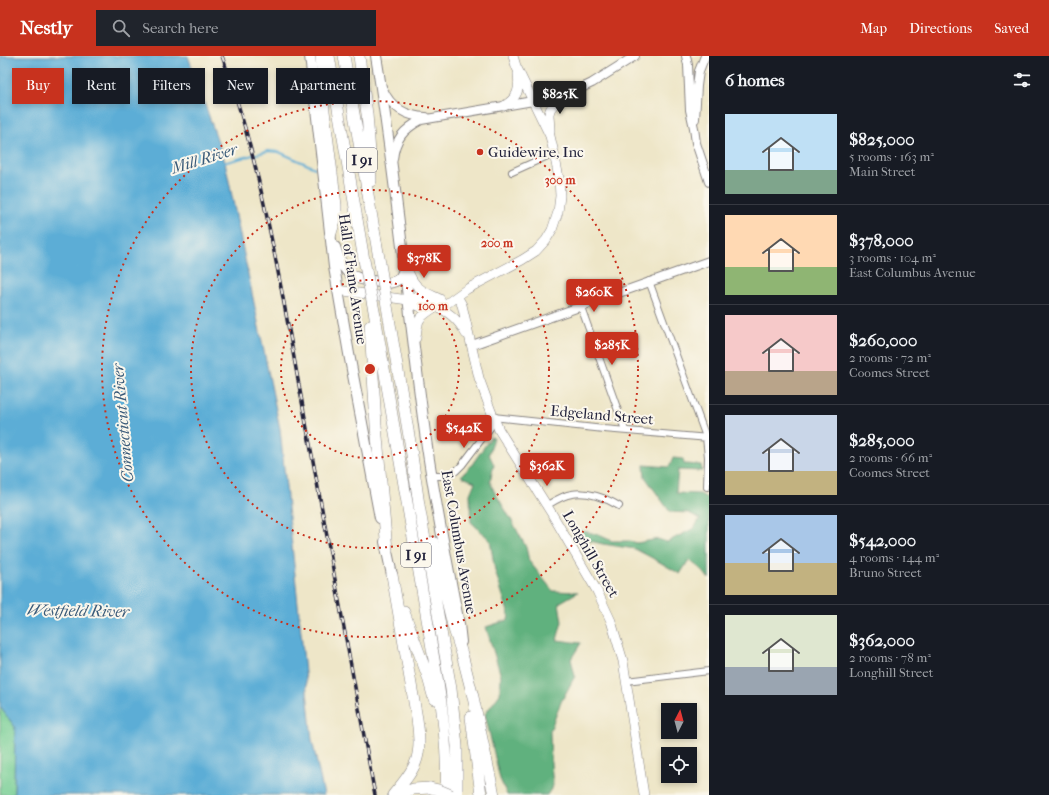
<!DOCTYPE html>
<meta charset="utf-8">
<style>
body{margin:0;font-family:"IM FELL French Canon",serif;background:#20242c;color:#f1f3f6;height:100vh;display:flex;flex-direction:column;font-size:15px;white-space:nowrap}
*{box-sizing:border-box;margin:0}
p{font-size:13px;color:#9ea1a6}
.icon{flex:none;width:22px;height:22px;fill:none;stroke:currentColor;stroke-width:2;stroke-linecap:round;stroke-linejoin:round}
.map{position:relative;flex:1;overflow:hidden}
.drawer{display:flex;flex-direction:column;background:#171b24;width:340px}
.drawer>*{flex:none}
.banner{position:absolute;left:12px;top:12px;width:380px;height:36px;display:flex;gap:8px}
.needle{width:26px;rotate:6deg}
.fabs{position:absolute;left:661px;top:647px;display:grid;gap:8px}
.fabs a{display:grid;place-items:center;width:36px;height:36px;border-radius:0px;background:#171b24;box-shadow:0 2px 6px #0003;font-size:20px}
.price{position:absolute;translate:-50% -34px;padding:0 9px;border-radius:4px;background:#c8321e;color:#fff;font-size:13px;line-height:26px;filter:drop-shadow(0 1px 2px #0008)}
.price::after{content:'';position:absolute;left:50%;top:24px;width:12px;height:9px;margin-left:-6px;background:inherit;clip-path:polygon(0 0,100% 0,50% 100%)}
.price.active{background:#222;color:#fff}
ul{padding:0;list-style:none}
li{display:flex;align-items:center;gap:12px;height:100px;padding:0 16px}
li+li{border-top:1px solid #363941}
li span{display:grid;place-items:center;flex:none;width:112px;height:80px;border-radius:0px;color:#555}
li>.icon{margin-inline-start:auto}
span .icon{width:48px;height:48px;fill:#fffc;stroke-width:1}
li b{font-size:17px}
h2{display:flex;justify-content:space-between;align-items:center;height:48px;padding:0 16px;font-size:17px}
.chip{padding:0 14px;border-radius:0px;background:#171b24;box-shadow:0 2px 6px #0003;font-size:14px;line-height:36px}
.chip.active{background:#c8321e;color:#fff}
header{display:flex;align-items:center;gap:24px;box-sizing:border-box;height:56px;padding:0 20px;background:#c8321e;color:#fff}
header strong{font-size:19px}
nav{display:flex;gap:22px;margin-inline-start:auto;font-size:14px}
.search{width:280px;height:36px;background:#20242c;display:flex;align-items:center;gap:10px;box-sizing:border-box;padding:0 14px;border-radius:0px;color:#9ea1a6;font-size:15px}
main{display:flex;flex:1;min-height:0}
.map>svg:first-child{display:block}
</style>
<header>
<strong>Nestly</strong>
<div class="search"><svg class="icon" aria-label="search" viewBox="0 0 24 24"><circle cx="10" cy="10" r="6"/><path d="M15 15l6 6"/></svg>Search here</div>
<nav><a>Map</a><a>Directions</a><a>Saved</a></nav>
</header>
<main>
<div class="map">
<svg width="709" height="739" viewBox="0 0 709 739">
<rect width="100%" height="100%" fill="#fbf7ec"/>
<filter id="ink" filterUnits="userSpaceOnUse"><feTurbulence type="fractalNoise" baseFrequency=".025" numOctaves="2"/><feDisplacementMap in="SourceGraphic" scale="8" xChannelSelector="R" yChannelSelector="G"/><feConvolveMatrix kernelMatrix="1 2 1 2 8 2 1 2 1" color-interpolation-filters="sRGB"/></filter>
<filter id="wash" filterUnits="userSpaceOnUse"><feTurbulence type="fractalNoise" baseFrequency=".012" numOctaves="4" result="noise"/><feDisplacementMap in="SourceGraphic" scale="16" xChannelSelector="R" yChannelSelector="G"/><feGaussianBlur stdDeviation="0.9" result="paint"/><feColorMatrix in="noise" values="0 0 0 0 0 0 0 0 0 0 0 0 0 0 0 0 0 1.4 0 .05"/><feComposite in="paint" operator="in"/></filter>
<g filter="url(#wash)">
<rect width="100%" height="100%" fill="#eee6c8"/>
<!-- green -->
<path fill="#76ce94" stroke="#4c7868" d="M0,651L15,671L14,739H0Z"/>
<!-- forest -->
<path fill="#60b17e" stroke="#416a5c" d="M491,381L494,382L489,398L494,409L490,425L494,435L512,465L526,491L529,505L553,535L578,536L559,547L562,566L557,584L581,587L571,603L575,620L561,646L550,675L551,707L553,730L547,739H507L500,723L485,658L500,638L501,620L486,571L508,564L509,559L495,515L490,484L471,466L470,438L475,426L461,420L471,410Z
M673,402L683,403L684,408L701,409L702,415L678,414L676,437L700,438L707,442L709,438V523L702,514L689,504L680,518L656,504L635,493L603,488L577,482L572,474L588,476L599,479L612,485H630L637,487L658,483L667,486L694,472L700,463L689,457L670,456L645,421L644,409L669,411Z"/>
<!-- water -->
<path fill="#5badd6" stroke="#3e6888" d="M0,0H188L225,106L280,373L312,684L324,739H14L15,671L0,651Z"/>
<g fill="none" stroke-linecap="round" stroke-linejoin="round">
<!-- stream -->
<path stroke="#5badd6" stroke-width="2" d="M223,107L268,95L279,96L315,112"/>
</g>
</g>
<g filter="url(#ink)">
<g fill="none" stroke-linecap="round" stroke-linejoin="round">
<defs>
<path id="minor" d="M512,116L554,97
M649,225L706,381L708,401L707,431
M581,251L625,374
M431,420H440L448,419L456,415L462,409L490,372L493,361L604,373L709,382
M546,450C554,445 563,439 572,438C587,435 606,442 619,450
M626,625L709,615"/>
<path id="tertiary" d="M686,0L688,9L690,54L694,72L696,87L709,126
M383,33C390,51 407,61 426,61
M695,63L697,30L699,15L705,0
M393,103C395,83 404,73 421,64L533,45L569,38L592,27L635,0
M472,289L709,205"/>
<path id="secondary" d="M504,50C518,41 520,34 518,18
M550,75C550,69 549,64 549,58C550,48 561,44 569,38
M405,210C408,215 410,220 413,225C419,235 430,238 440,243
M337,234L408,244L418,250L428,252L435,251L446,248L467,233L522,204L536,195L546,184L552,174L558,156L560,140L559,122L554,97L550,80L516,10L513,0
M457,240L462,249L479,322L491,355L499,374L552,458L597,535L611,565L623,605L644,739
M408,244L417,241L434,244
M416,282C418,261 418,263 435,251C450,255 459,265 466,278"/>
<path id="primary" d="M310,0L334,211L349,298L380,462
M376,0C397,127 408,256 426,384C435,446 447,507 459,568L461,586
M335,191C338,199 340,208 346,214C354,225 375,225 388,227C398,226 403,221 404,211
M385,486L392,519"/>
<path id="motorway" d="M321,0L324,55L336,149V161L330,180
M329,0L364,204
M344,0L380,208
M359,0L367,58L370,97L371,125
M375,260L438,627C444,664 448,701 446,739
M389,262L411,392L419,449L451,633L457,690V739
M370,270L376,369L387,494
M433,486L453,570L462,598L473,641L494,739
M392,519L417,663C423,701 417,711 393,739
M404,556L427,618L434,643
M471,661L481,739
M398,739L413,733L430,732"/>
</defs>
<!-- minor casing -->
<use href="#minor" stroke="#888482" stroke-width="8"/>
<!-- tertiary casing -->
<use href="#tertiary" stroke="#888482" stroke-width="10"/>
<!-- secondary casing -->
<use href="#secondary" stroke="#888482" stroke-width="10"/>
<!-- primary casing -->
<use href="#primary" stroke="#888482" stroke-width="12"/>
<!-- motorway casing -->
<use href="#motorway" stroke="#888482" stroke-width="12"/>
<!-- minor -->
<use href="#minor" stroke="#fff" stroke-width="6"/>
<!-- tertiary -->
<use href="#tertiary" stroke="#fff" stroke-width="8"/>
<!-- secondary -->
<use href="#secondary" stroke="#fff" stroke-width="9"/>
<!-- primary -->
<use href="#primary" stroke="#fff" stroke-width="10"/>
<!-- motorway -->
<use href="#motorway" stroke="#fff" stroke-width="11"/>
<defs>
<path id="rail" d="M222,0C263,113 281,233 303,351C327,480 351,610 375,739"/>
</defs>
<!-- rail casing -->
<use href="#rail" stroke="#22223b" stroke-width="3.5"/>
<!-- rail -->
<use href="#rail" stroke="#fbf7ec" stroke-width="2" stroke-dasharray="6" stroke-linecap="butt"/>
<defs>
<path id="motorway-bridge" d="M364,204L375,260
M380,208L389,262
M430,732L439,734L451,739"/>
</defs>
<!-- motorway-bridge casing -->
<use href="#motorway-bridge" stroke="#888482" stroke-width="12" stroke-linecap="butt"/>
<!-- motorway-bridge -->
<use href="#motorway-bridge" stroke="#fff" stroke-width="11"/>
</g>
</g>
<!-- distance rings -->
<g fill="none" stroke="#c8321e" stroke-width="2" stroke-dasharray="2 4">
<circle cx="370" cy="313" r="89"/>
<circle cx="370" cy="313" r="179"/>
<circle cx="370" cy="313" r="268"/>
</g>
<!-- markers -->
<circle fill="#c8321e" stroke="#fbf7ec" stroke-width="1.5" cx="480" cy="96" r="4"/>
<g text-anchor="middle" stroke-width="4" stroke-linejoin="round" paint-order="stroke">
<!-- shield labels -->
<g fill="#fbf7ec" stroke="#636270" stroke-width="1">
<rect x="347" y="92" width="30" height="24" rx="3"/>
<rect x="401" y="487" width="30" height="24" rx="3"/>
</g>
<g font-size="14" font-weight="bold" fill="#22223b">
<text x="362" y="109">I 91</text>
<text x="416" y="504">I 91</text>
</g>
<!-- poi labels -->
<g font-size="15" fill="#22223b" stroke="#fbf7ec" text-anchor="start">
<text x="488" y="101">Guidewire, Inc</text>
</g>
<!-- street labels -->
<g font-size="15" fill="#22223b" stroke="#fbf7ec">
<text transform="translate(353 223) rotate(82)" y="5">Hall of Fame Avenue</text>
<text transform="translate(602 359) rotate(5)" y="5">Edgeland Street</text>
<text transform="translate(459 486) rotate(80)" y="5">East Columbus Avenue</text>
<text transform="translate(591 498) rotate(60)" y="5">Longhill Street</text>
</g>
<!-- water labels -->
<g font-size="16" font-style="italic" fill="#395a79" stroke="#fbf7ec">
<text transform="translate(204 102) rotate(-17)" y="6">Mill River</text>
<text transform="translate(122 367) rotate(-95)" y="6">Connecticut River</text>
<text transform="translate(78 554) rotate(1)" y="6">Westfield River</text>
</g>
</g>
<circle cx="370" cy="313" r="6" fill="#c8321e" stroke="#fbf7ec" stroke-width="2"/>
<g font-size="12" text-anchor="middle" font-weight="bold" fill="#c8321e" stroke="#fbf7ec" stroke-width="4" stroke-linejoin="round" paint-order="stroke">
<text x="560" y="128">300 m</text>
<text x="497" y="191">200 m</text>
<text x="433" y="254">100 m</text>
</g>
</svg>
<div class="fabs">
<a><svg class="needle" viewBox="-14 -14 28 28"><path d="M0-13l5 13h-10z" fill="#e53935"/><path d="M0 13l5-13h-10z" fill="#9ea1a6"/></svg></a>
<a><svg class="icon" aria-label="locate" viewBox="0 0 24 24"><circle cx="12" cy="12" r="6"/><path d="M12 2v4M12 18v4M2 12h4M18 12h4"/></svg></a>
</div>
<b class="price active" style="left:560px;top:59px">$825K</b>
<b class="price" style="left:424px;top:223px">$378K</b>
<b class="price" style="left:594px;top:257px">$260K</b>
<b class="price" style="left:612px;top:310px">$285K</b>
<b class="price" style="left:464px;top:393px">$542K</b>
<b class="price" style="left:547px;top:431px">$362K</b>
<div class="banner">
<a class="chip active">Buy</a>
<a class="chip">Rent</a>
<a class="chip">Filters</a>
<a class="chip">New</a>
<a class="chip">Apartment</a>
</div>
</div>
<section class="drawer">
<h2>6 homes<svg class="icon" aria-label="filters" viewBox="0 0 24 24"><path d="M4 7h16M4 17h16"/><circle cx="9" cy="7" r="2"/><circle cx="15" cy="17" r="2"/></svg></h2>
<ul>
<li><span style="background:linear-gradient(#bfe0f5 70%,#7fa58c 0)"><svg class="icon" aria-label="home" viewBox="0 0 24 24"><path d="M3 11l9-7 9 7M6 9v11h12V9"/></svg></span><div><b>$825,000</b><p>5 rooms · 163 m²</p><p>Main Street</p></div></li>
<li><span style="background:linear-gradient(#ffd9b3 65%,#8fb573 0)"><svg class="icon" aria-label="home" viewBox="0 0 24 24"><path d="M3 11l9-7 9 7M6 9v11h12V9"/></svg></span><div><b>$378,000</b><p>3 rooms · 104 m²</p><p>East Columbus Avenue</p></div></li>
<li><span style="background:linear-gradient(#f6c9c9 70%,#b9a48a 0)"><svg class="icon" aria-label="home" viewBox="0 0 24 24"><path d="M3 11l9-7 9 7M6 9v11h12V9"/></svg></span><div><b>$260,000</b><p>2 rooms · 72 m²</p><p>Coomes Street</p></div></li>
<li><span style="background:linear-gradient(#c9d6e8 70%,#c2b280 0)"><svg class="icon" aria-label="home" viewBox="0 0 24 24"><path d="M3 11l9-7 9 7M6 9v11h12V9"/></svg></span><div><b>$285,000</b><p>2 rooms · 66 m²</p><p>Coomes Street</p></div></li>
<li><span style="background:linear-gradient(#a9c7e8 60%,#c2b280 0)"><svg class="icon" aria-label="home" viewBox="0 0 24 24"><path d="M3 11l9-7 9 7M6 9v11h12V9"/></svg></span><div><b>$542,000</b><p>4 rooms · 144 m²</p><p>Bruno Street</p></div></li>
<li><span style="background:linear-gradient(#dfe7d0 65%,#9aa5b1 0)"><svg class="icon" aria-label="home" viewBox="0 0 24 24"><path d="M3 11l9-7 9 7M6 9v11h12V9"/></svg></span><div><b>$362,000</b><p>2 rooms · 78 m²</p><p>Longhill Street</p></div></li>
</ul>
</section>
</main>
